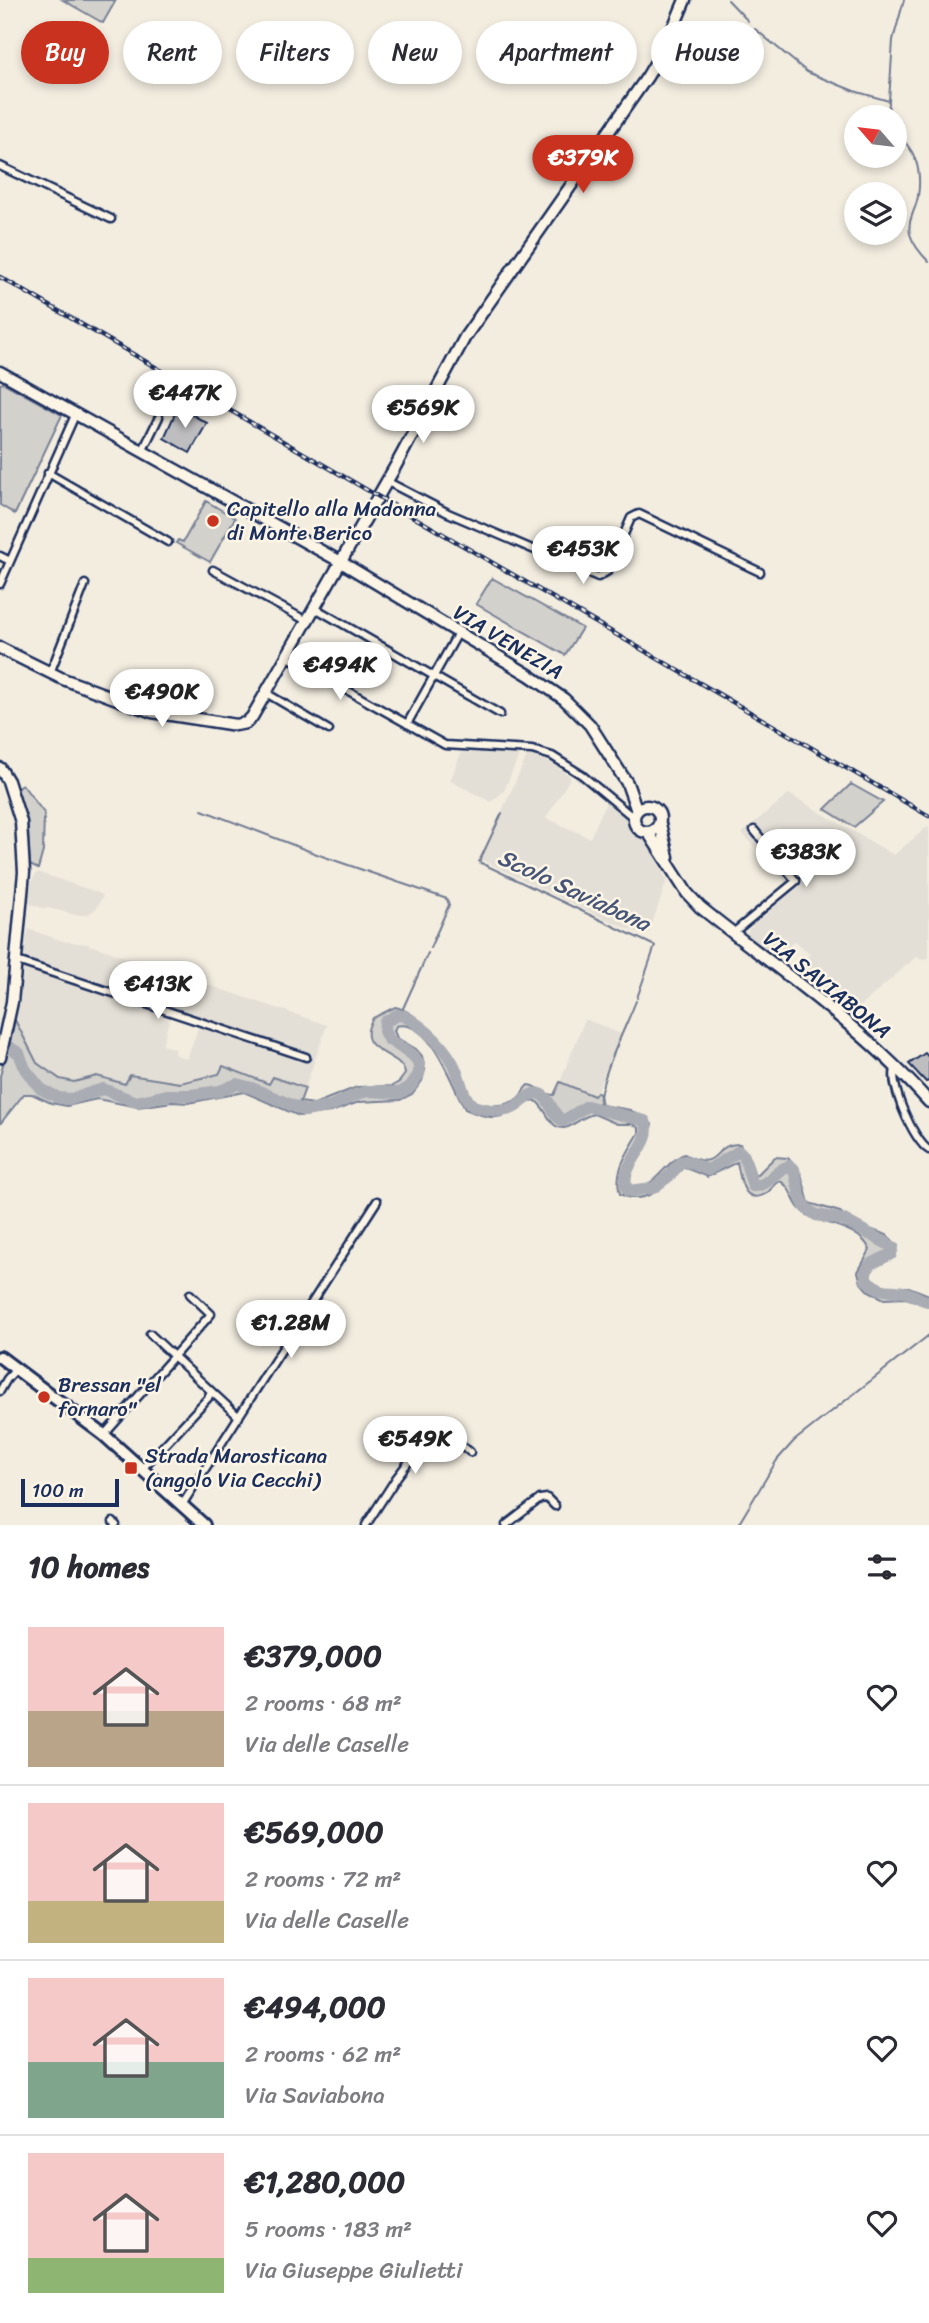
<!DOCTYPE html>
<meta charset="utf-8">
<style>
body{margin:0;font-family:Sriracha,sans-serif;background:#f2f2f3;color:#2b2b33;height:100vh;display:flex;flex-direction:column;font-size:26px;white-space:nowrap}
*{box-sizing:border-box;margin:0}
p{font-size:23px;color:#7c7c81}
.icon{flex:none;width:38px;height:38px;fill:none;stroke:currentColor;stroke-width:2;stroke-linecap:round;stroke-linejoin:round}
.map{position:relative;height:1525px;overflow:hidden}
.sheet{display:flex;flex-direction:column;background:#fff;flex:1}
.sheet>*{flex:none}
.guide{position:absolute;left:21px;top:21px;width:887px;height:63px;display:flex;gap:14px}
.needle{width:46px;rotate:298deg}
.tools{position:absolute;left:844px;top:105px;display:grid;gap:14px}
.tools a{display:grid;place-items:center;width:63px;height:63px;border-radius:50%;background:#fff;box-shadow:0 4px 10px #0003;font-size:35px}
.scale{position:absolute;left:21px;bottom:18px;width:98px;box-sizing:border-box;padding-left:7px;border:4px solid #1b2f5e;border-top:0;font-size:19px;line-height:24px;white-space:nowrap;color:#1b2f5e;-webkit-text-stroke:5px #fcf5e5;paint-order:stroke}
.price{position:absolute;translate:-50% -60px;padding:0 16px;border-radius:24px;background:#fff;color:#222;font-size:23px;line-height:46px;filter:drop-shadow(0 2px 4px #0008)}
.price::after{content:'';position:absolute;left:50%;top:42px;width:21px;height:16px;margin-left:-10px;background:inherit;clip-path:polygon(0 0,100% 0,50% 100%)}
.price.active{background:#c8321e;color:#fff}
ul{padding:0;list-style:none}
li{display:flex;align-items:center;gap:21px;height:175px;padding:0 28px}
li+li{border-top:2px solid #e1e1e2}
li span{display:grid;place-items:center;flex:none;width:196px;height:140px;border-radius:0px;color:#555}
li>.icon{margin-inline-start:auto}
span .icon{width:84px;height:84px;fill:#fffc;stroke-width:1}
li b{font-size:30px}
h2{display:flex;justify-content:space-between;align-items:center;height:84px;padding:0 28px;font-size:30px}
.tag{padding:0 24px;border-radius:32px;background:#fff;box-shadow:0 4px 10px #0003;font-size:24px;line-height:63px}
.tag.active{background:#c8321e;color:#fff}
.map>svg:first-child{display:block}
</style>
<div class="map">
<svg width="929" height="1525" viewBox="0 0 929 1525">
<rect width="100%" height="100%" fill="#f3ede0"/>
<filter id="ink" filterUnits="userSpaceOnUse"><feTurbulence type="fractalNoise" baseFrequency=".0143" numOctaves="2"/><feDisplacementMap in="SourceGraphic" scale="14" xChannelSelector="R" yChannelSelector="G"/><feConvolveMatrix kernelMatrix="1 2 1 2 8 2 1 2 1" color-interpolation-filters="sRGB"/></filter>
<g filter="url(#ink)">
<!-- built -->
<path fill="#e3dfd6" d="M521,751L504,791L491,802L450,781L461,753Z
M531,755L552,763L571,777L546,818L590,838L606,803L640,828L667,880L649,933L641,934L596,915L480,859L527,756Z
M789,794L894,855L927,827L929,828V958L921,959L917,956L846,1019L788,974L810,954L794,941L773,962L744,938L750,928L805,881L800,875L786,883L742,833Z
M37,872L99,893L103,896L96,909L87,915H75L49,908L45,909L28,903L31,882Z
M28,929L63,941L87,944L327,1025L305,1088L273,1077L269,1084L236,1071L180,1083L159,1079L125,1084L97,1076L74,1082L60,1079L37,1063L15,1020L24,965L170,1017L162,1045L176,1049L174,1054L187,1059L201,1019L29,961L24,957Z
M585,1019L621,1034L595,1096L560,1082Z"/>
<!-- green -->
<path fill="#d3d1cc" stroke="#778095" stroke-width="2" d="M63,0H116L103,23Z
M4,383L62,415L15,514L0,505V384Z
M206,501L235,518L210,562L176,543L178,540L183,542Z
M492,578L582,628L565,655L476,604Z
M22,784L44,813L43,851L38,869L30,865L27,821L17,789Z
M851,784L883,802L854,827L825,809Z
M395,1007C417,1011 454,1051 461,1072C465,1083 463,1093 473,1102C485,1106 507,1108 518,1098C522,1095 523,1089 528,1085C539,1086 544,1095 554,1095L560,1082L594,1096L597,1092L600,1095L602,1105L630,1110L652,1124L626,1178V1184L631,1189C656,1189 664,1162 684,1154C722,1174 710,1143 740,1144L756,1176L775,1157L788,1158L801,1174L809,1203L840,1212L856,1224L887,1235L895,1243V1257L874,1267L869,1276L883,1287H909L929,1295V1306L906,1298L884,1299L867,1290L861,1283L858,1272L870,1250C860,1227 826,1225 807,1215C792,1207 793,1187 780,1181C774,1184 772,1189 767,1193C742,1208 740,1175 737,1162L707,1177L684,1167C667,1183 646,1208 620,1194C613,1171 628,1152 639,1133V1128L632,1124H617L594,1114C583,1116 577,1123 568,1127C549,1134 547,1105 534,1100C502,1115 502,1125 465,1109C452,1086 431,1018 396,1026L394,1031L397,1038L416,1049L422,1056L425,1070L422,1081L412,1094L400,1100L359,1102L331,1112L299,1116L244,1092L188,1103L172,1102L138,1107L97,1099L67,1106L51,1103L32,1094H24L0,1124V1076L15,1020L37,1063L60,1079L74,1082L97,1076L125,1084L130,1075L180,1083L219,1074L223,1066L269,1084L273,1077L305,1088L300,1102L314,1104L357,1087L392,1086L399,1082L405,1074C403,1051 351,1054 373,1018Z"/>
<g fill="none" stroke-linecap="round" stroke-linejoin="round">
<!-- stream -->
<path stroke="#707a91" stroke-width="2" d="M728,0L748,21
M755,29L807,72L854,91L889,101L893,40L904,0
M888,117L889,102
M894,133C916,147 922,171 918,196C916,210 907,220 910,234C913,244 922,255 929,262
M202,810L322,856L447,899L449,905L430,948
M502,813L479,862L655,946L637,998
M400,1015L428,953
M599,1107C599,1079 625,1029 636,1001
M738,1525L777,1460L794,1441L929,1335"/>
<!-- river -->
<path stroke="#a9acb3" stroke-width="12" d="M0,1042L19,1053L25,1069L41,1089L59,1098L71,1099L103,1089L136,1102L167,1095H191L220,1091L237,1084L252,1088L305,1111L331,1106L357,1094L369,1091L400,1093L410,1087L419,1074V1065L414,1056L388,1039L384,1031L385,1022L397,1015L404,1016C426,1028 447,1048 457,1072C462,1084 462,1096 473,1106C484,1110 502,1113 513,1108C523,1103 527,1094 538,1093C553,1099 550,1114 563,1121L587,1106L645,1121C656,1145 615,1166 628,1191L653,1188L669,1176L681,1162L686,1161L708,1170L739,1151L744,1156L753,1186C769,1187 774,1170 789,1166L794,1169L800,1196L805,1207L816,1215L844,1220L893,1247L891,1254L871,1264L866,1272V1280C888,1297 889,1287 908,1293C916,1295 921,1301 929,1301"/>
</g>
<!-- building -->
<path fill="#bebec0" stroke="#1b2f5e" stroke-width="2" d="M178,407L207,423L190,453L164,438Z
M925,1053L929,1058V1081L926,1082L909,1064Z"/>
<g fill="none" stroke-linecap="round" stroke-linejoin="round">
<defs>
<path id="street" d="M0,166L111,219
M143,450L159,417
M48,473L168,542
M386,481L448,513L598,577L608,571L631,518L639,514L760,572
M0,556L10,561
M213,570L307,621
M0,584L76,413
M315,608L500,714
M286,656L445,745L532,750L552,756L582,775L634,818
M50,673L85,584
M266,693L329,730
M407,724L458,633
M733,933L796,881L754,830
M17,961L306,1057
M896,1067C887,1081 914,1142 929,1150
M0,1391L7,1379L17,1368
M211,1391L239,1417
M104,1435L211,1314L190,1294
M142,1469L208,1398L211,1391L150,1334
M182,1505L377,1201
M113,1522L116,1525
M366,1525L397,1477L437,1425L470,1452
M506,1525L540,1499L547,1498L555,1506"/>
<path id="secondary" d="M0,372L341,562L529,675L564,699L590,725L627,783L637,811
M0,648L63,679L152,712L236,725L246,723L252,717L395,467L465,337L647,77L666,45L685,0
M0,768L8,781L21,822L24,872L12,1002L0,1057
M634 819a13 13 0 1 1 26 0a13 13 0 1 1-26 0Z
M660,824L668,857
M648,832L687,893L700,907C777,969 863,1027 929,1102"/>
<path id="primary" d="M0,1357L104,1435L204,1525"/>
</defs>
<!-- street casing -->
<use href="#street" stroke="#1b2f5e" stroke-width="11"/>
<!-- secondary casing -->
<use href="#secondary" stroke="#1b2f5e" stroke-width="15"/>
<!-- primary casing -->
<use href="#primary" stroke="#1b2f5e" stroke-width="16"/>
<!-- street -->
<use href="#street" stroke="#fcf5e5" stroke-width="6"/>
<!-- secondary -->
<use href="#secondary" stroke="#fcf5e5" stroke-width="10"/>
<!-- primary -->
<use href="#primary" stroke="#fcf5e5" stroke-width="10"/>
<defs>
<path id="rail" d="M0,277L929,816"/>
</defs>
<!-- rail casing -->
<use href="#rail" stroke="#1b2f5e" stroke-width="4.5"/>
<!-- rail -->
<use href="#rail" stroke="#fcf5e5" stroke-width="2" stroke-dasharray="5" stroke-linecap="butt"/>
</g>
</g>
<!-- markers -->
<g fill="#c8321e" stroke="#fcf5e5" stroke-width="2.5">
<circle cx="213" cy="521" r="7"/>
<circle cx="44" cy="1397" r="7"/>
<rect x="124" y="1461" width="14" height="14" rx="3.5"/>
</g>
<g text-anchor="middle" stroke-width="5" stroke-linejoin="round" paint-order="stroke">
<!-- poi labels -->
<g font-size="21" fill="#1b2f5e" stroke="#fcf5e5" text-anchor="start">
<text x="227" y="516">Capitello alla Madonna<tspan x="227" dy="24">di Monte Berico</tspan></text>
<text x="58" y="1392">Bressan "el<tspan x="58" dy="24">fornaro"</tspan></text>
<text x="145" y="1463">Strada Marosticana<tspan x="145" dy="24">(angolo Via Cecchi)</tspan></text>
</g>
<!-- street labels -->
<g font-size="21" fill="#1b2f5e" stroke="#fcf5e5">
<text transform="translate(508 642) rotate(31)" y="7">VIA VENEZIA</text>
<text transform="translate(827 985) rotate(39)" y="7">VIA SAVIABONA</text>
</g>
<!-- water labels -->
<g font-size="23" font-style="italic" fill="#465478" stroke="#fcf5e5">
<text transform="translate(574 890) rotate(25)" y="8">Scolo Saviabona</text>
</g>
</g>
</svg>
<div class="tools">
<a><svg class="needle" viewBox="-14 -14 28 28"><path d="M0-13l5 13h-10z" fill="#e53935"/><path d="M0 13l5-13h-10z" fill="#7c7c81"/></svg></a>
<a><svg class="icon" aria-label="layers" viewBox="0 0 24 24"><path d="M12 4l9 5-9 5-9-5zM3 14l9 5 9-5"/></svg></a>
</div>
<div class="scale">100 m</div>
<b class="price active" style="left:583px;top:195px">€379K</b>
<b class="price" style="left:185px;top:430px">€447K</b>
<b class="price" style="left:423px;top:445px">€569K</b>
<b class="price" style="left:583px;top:586px">€453K</b>
<b class="price" style="left:340px;top:702px">€494K</b>
<b class="price" style="left:162px;top:729px">€490K</b>
<b class="price" style="left:806px;top:889px">€383K</b>
<b class="price" style="left:158px;top:1021px">€413K</b>
<b class="price" style="left:291px;top:1360px">€1.28M</b>
<b class="price" style="left:415px;top:1476px">€549K</b>
<div class="guide">
<a class="tag active">Buy</a>
<a class="tag">Rent</a>
<a class="tag">Filters</a>
<a class="tag">New</a>
<a class="tag">Apartment</a>
<a class="tag">House</a>
</div>
</div>
<section class="sheet">
<h2>10 homes<svg class="icon" aria-label="filters" viewBox="0 0 24 24"><path d="M4 7h16M4 17h16"/><circle cx="9" cy="7" r="2"/><circle cx="15" cy="17" r="2"/></svg></h2>
<ul>
<li><span style="background:linear-gradient(#f6c9c9 60%,#b9a48a 0)"><svg class="icon" aria-label="home" viewBox="0 0 24 24"><path d="M3 11l9-7 9 7M6 9v11h12V9"/></svg></span><div><b>€379,000</b><p>2 rooms · 68 m²</p><p>Via delle Caselle</p></div><svg class="icon" aria-label="heart" viewBox="0 0 24 24"><path d="M12 20l-8-8c-3-5 5-10 8-4 3-6 11-1 8 4z"/></svg></li>
<li><span style="background:linear-gradient(#f6c9c9 70%,#c2b280 0)"><svg class="icon" aria-label="home" viewBox="0 0 24 24"><path d="M3 11l9-7 9 7M6 9v11h12V9"/></svg></span><div><b>€569,000</b><p>2 rooms · 72 m²</p><p>Via delle Caselle</p></div><svg class="icon" aria-label="heart" viewBox="0 0 24 24"><path d="M12 20l-8-8c-3-5 5-10 8-4 3-6 11-1 8 4z"/></svg></li>
<li><span style="background:linear-gradient(#f6c9c9 60%,#7fa58c 0)"><svg class="icon" aria-label="home" viewBox="0 0 24 24"><path d="M3 11l9-7 9 7M6 9v11h12V9"/></svg></span><div><b>€494,000</b><p>2 rooms · 62 m²</p><p>Via Saviabona</p></div><svg class="icon" aria-label="heart" viewBox="0 0 24 24"><path d="M12 20l-8-8c-3-5 5-10 8-4 3-6 11-1 8 4z"/></svg></li>
<li><span style="background:linear-gradient(#f6c9c9 75%,#8fb573 0)"><svg class="icon" aria-label="home" viewBox="0 0 24 24"><path d="M3 11l9-7 9 7M6 9v11h12V9"/></svg></span><div><b>€1,280,000</b><p>5 rooms · 183 m²</p><p>Via Giuseppe Giulietti</p></div><svg class="icon" aria-label="heart" viewBox="0 0 24 24"><path d="M12 20l-8-8c-3-5 5-10 8-4 3-6 11-1 8 4z"/></svg></li>
</ul>
</section>
